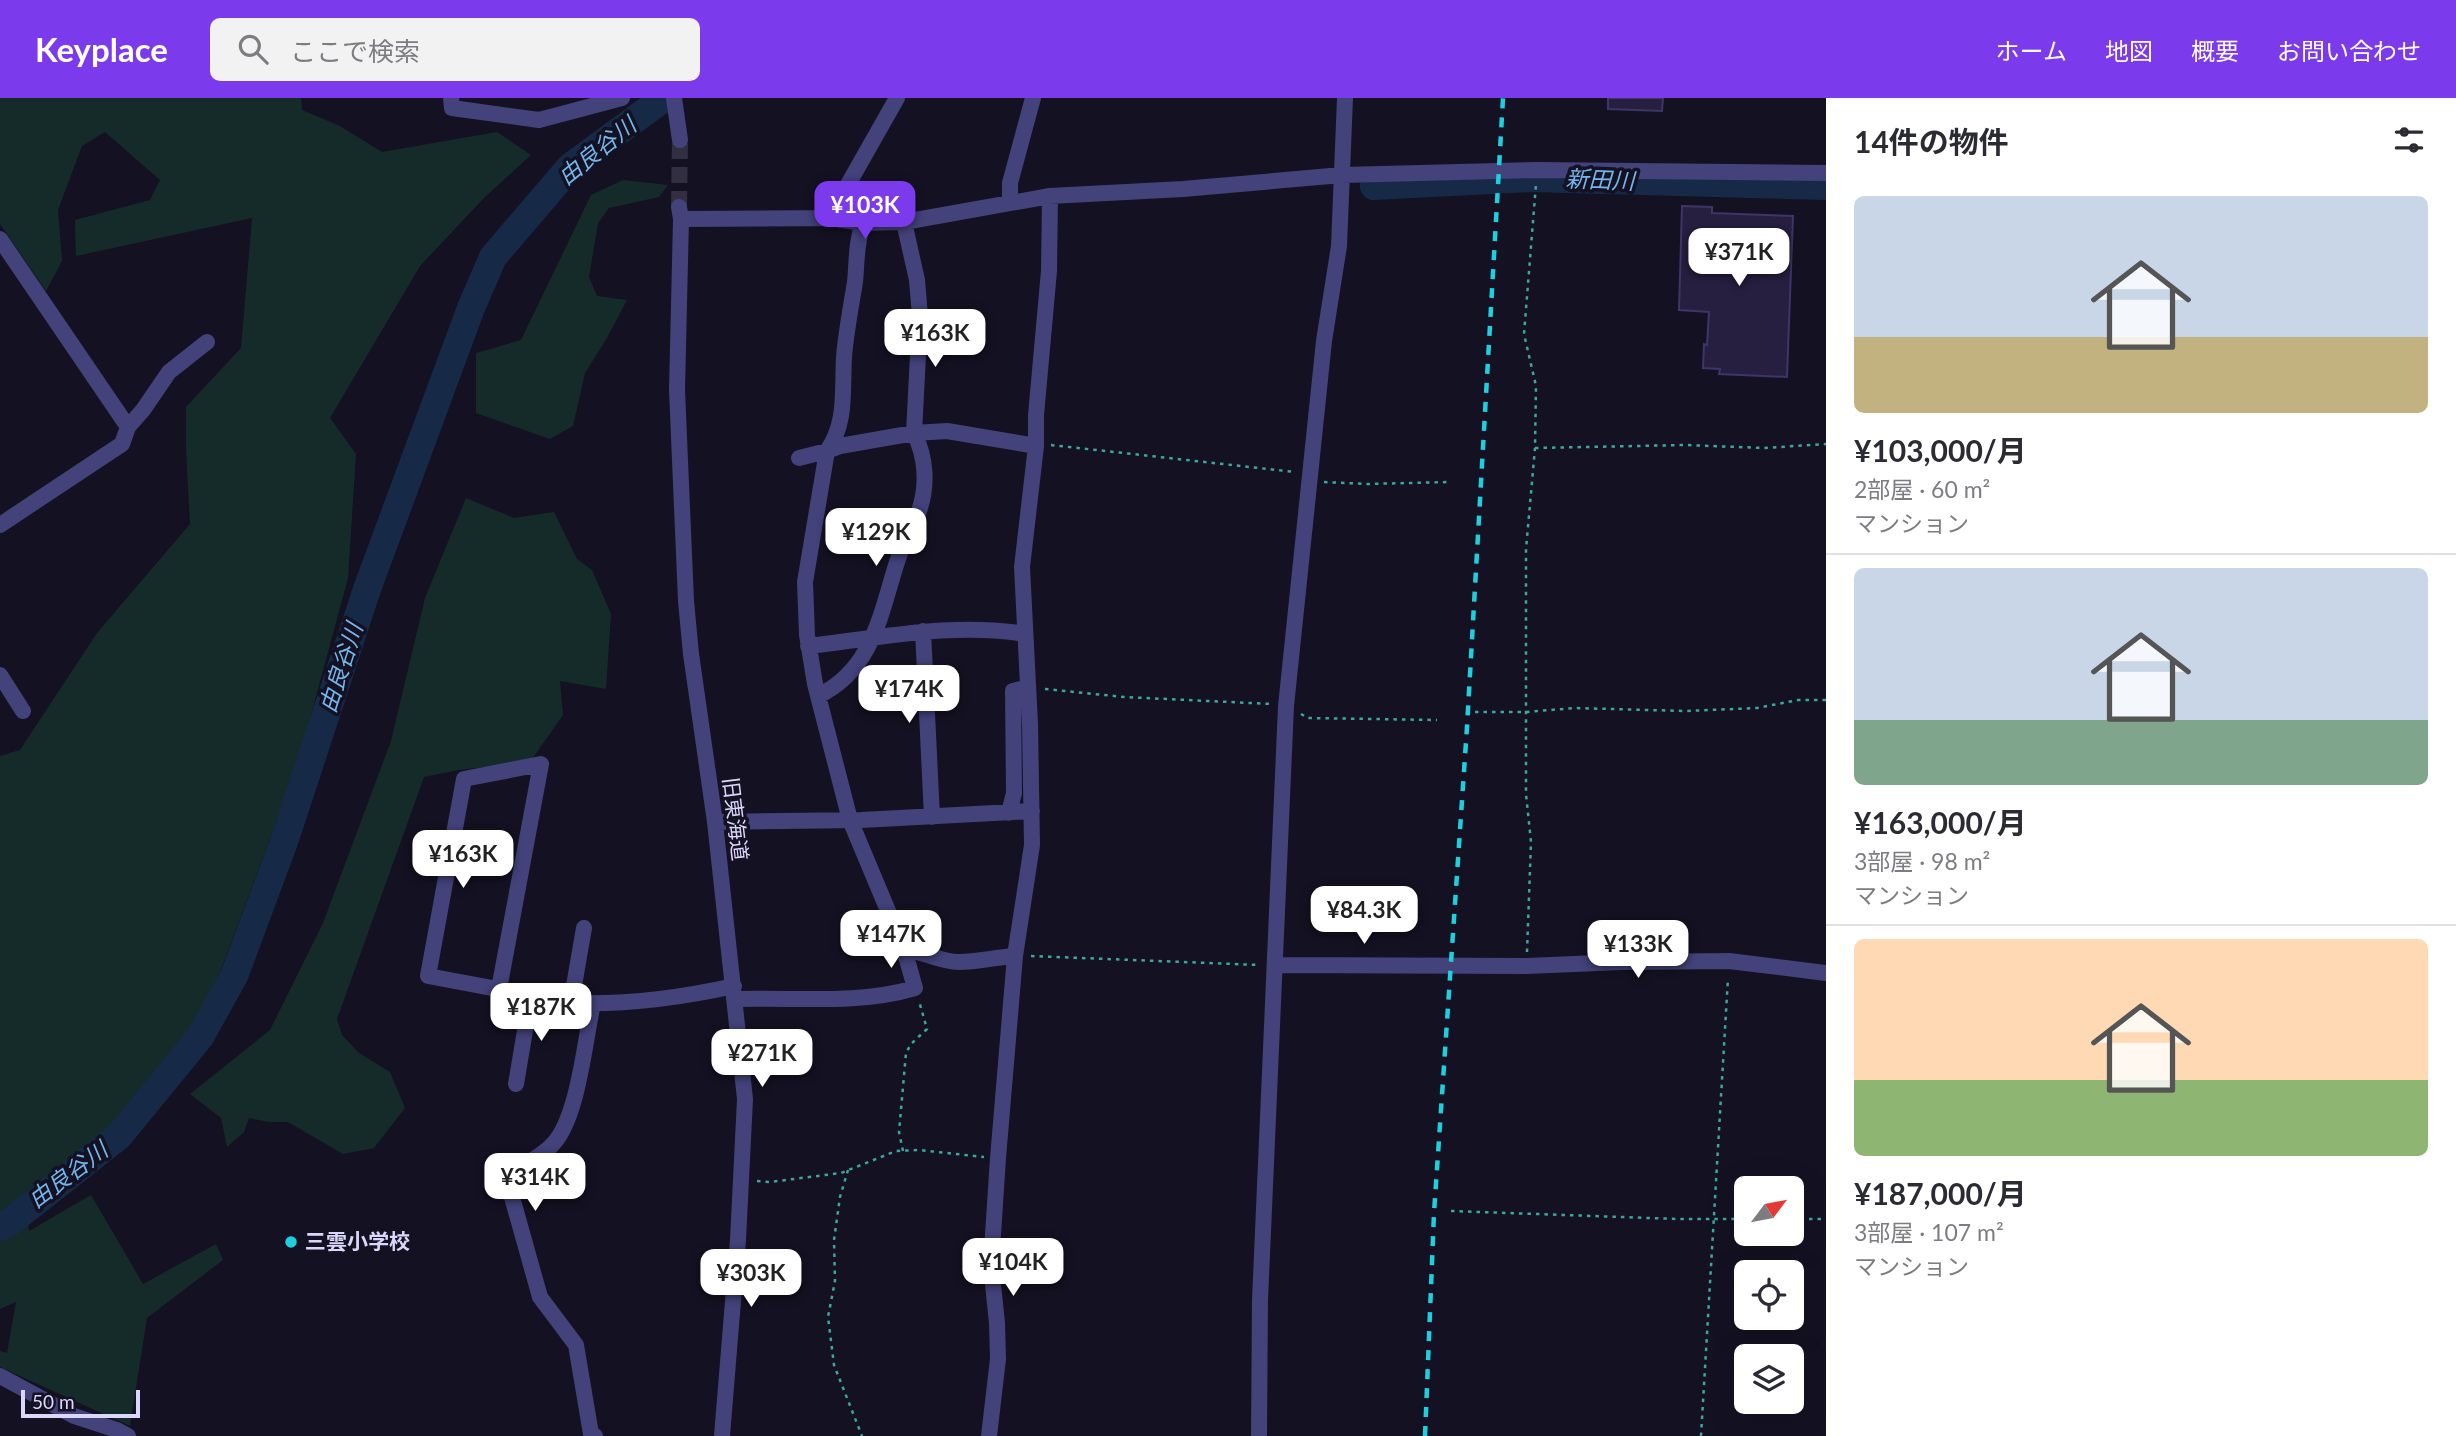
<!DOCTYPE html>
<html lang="ja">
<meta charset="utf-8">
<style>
body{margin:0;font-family:Lato,"Noto Sans JP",sans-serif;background:#f2f2f3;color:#2b2b33;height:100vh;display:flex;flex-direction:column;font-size:26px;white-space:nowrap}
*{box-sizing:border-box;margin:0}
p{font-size:23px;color:#7c7c81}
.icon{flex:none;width:38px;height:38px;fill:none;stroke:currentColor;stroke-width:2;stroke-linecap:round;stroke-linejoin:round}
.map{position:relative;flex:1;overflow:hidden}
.side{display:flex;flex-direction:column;background:#fff;width:630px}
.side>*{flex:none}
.needle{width:46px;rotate:58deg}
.tools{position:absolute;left:1734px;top:1078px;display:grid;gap:14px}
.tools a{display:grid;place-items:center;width:70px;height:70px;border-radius:10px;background:#fff;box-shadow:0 7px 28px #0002;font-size:35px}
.scale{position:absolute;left:21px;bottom:18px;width:119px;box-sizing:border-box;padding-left:7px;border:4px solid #dbd7fa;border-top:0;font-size:19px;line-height:24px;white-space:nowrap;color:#dbd7fa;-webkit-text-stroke:5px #141122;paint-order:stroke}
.price{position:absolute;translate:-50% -60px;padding:0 16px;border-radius:14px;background:#fff;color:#222;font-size:23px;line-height:46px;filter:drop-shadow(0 2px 4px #0008)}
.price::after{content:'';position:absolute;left:50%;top:42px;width:21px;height:16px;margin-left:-10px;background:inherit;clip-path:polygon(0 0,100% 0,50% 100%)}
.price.on{background:#7c3aed;color:#fff}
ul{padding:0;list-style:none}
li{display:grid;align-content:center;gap:14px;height:371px;padding:0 28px}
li+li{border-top:2px solid #e1e1e2}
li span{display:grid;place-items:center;height:217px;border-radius:10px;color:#555}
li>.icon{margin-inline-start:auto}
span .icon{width:126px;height:126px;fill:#fffc;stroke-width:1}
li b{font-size:30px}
h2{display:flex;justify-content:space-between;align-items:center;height:84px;padding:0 28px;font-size:30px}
header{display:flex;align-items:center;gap:42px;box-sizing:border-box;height:98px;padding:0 35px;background:#7c3aed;color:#fff}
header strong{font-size:33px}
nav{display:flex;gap:38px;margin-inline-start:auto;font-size:24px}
.search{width:490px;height:63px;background:#f2f2f3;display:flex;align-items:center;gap:18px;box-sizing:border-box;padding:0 24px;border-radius:10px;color:#7c7c81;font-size:26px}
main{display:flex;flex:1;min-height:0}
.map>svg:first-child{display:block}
</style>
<header>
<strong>Keyplace</strong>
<div class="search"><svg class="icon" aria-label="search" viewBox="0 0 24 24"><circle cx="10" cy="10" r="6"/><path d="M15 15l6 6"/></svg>ここで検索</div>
<nav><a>ホーム</a><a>地図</a><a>概要</a><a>お問い合わせ</a></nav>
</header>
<main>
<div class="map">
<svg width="1826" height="1338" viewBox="0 0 1826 1338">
<rect width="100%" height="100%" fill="#141122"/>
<!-- green -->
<path fill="#152b2a" d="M0,0H301L302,12L338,27L382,54L497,34L531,57L484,100L420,168L330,320L356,356L348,480L297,669L201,925L109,1034L26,1093L29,1133L91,1097L143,1186L216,1146L223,1162L147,1220L130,1328L0,1269V1253L7,1255L16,1204L0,1211V658L20,652L97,535L190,426L186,352V309L241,250L252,120L76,158L75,122L150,102L160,82L105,34L82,48L58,112L62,163L46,193L0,126Z
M623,82L668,87L659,99L609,110L598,125L589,179L597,198L627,202L607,240L585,275L573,328L550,341L476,315V255L521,242L591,97Z
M466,400L514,420L554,414L577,461L592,472L611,516L606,591L560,583L563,617L530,664L459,672L424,679L337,921L342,937L359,955L390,974L405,1010L374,1050L343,1056L288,1024H268L249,1020L244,1034L227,1049L221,1020L190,996L270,932L323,825L391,643L425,500Z"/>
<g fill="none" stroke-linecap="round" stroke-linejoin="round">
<!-- river -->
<path stroke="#162a47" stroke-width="28" d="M1374,88L1530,80L1826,88
M0,1129L10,1124L119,1038L200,939L234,878L285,741L367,491L471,210L493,159L570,69L664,0"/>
</g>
<!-- building -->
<path fill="#261f40" stroke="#3e3569" stroke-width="2" d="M1608,0H1663L1662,13L1608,11Z
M1682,108L1712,109V115L1793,118L1787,279L1719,276L1720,271L1703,270L1704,246L1707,247L1709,214L1679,212Z"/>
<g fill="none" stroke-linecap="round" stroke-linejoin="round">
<!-- minor-tunnel -->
<path stroke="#322f42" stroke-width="16" stroke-dasharray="16 8" stroke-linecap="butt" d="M679,109L680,42"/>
<!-- path -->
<path stroke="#3ea69f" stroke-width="2.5" stroke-dasharray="3.5 5" stroke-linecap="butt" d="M1051,347L1295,374
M1535,350L1685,347L1764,350L1826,346
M1324,384L1367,386L1450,384
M1045,591L1124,599L1272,606
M1475,614H1526L1574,610L1685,613L1757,610L1798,602H1826
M1301,616L1308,620L1437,622
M1527,854L1531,744L1526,696V451L1535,350L1536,288L1524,236L1536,86
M1031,858L1259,867
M903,1053L899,1034L906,955L911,946L927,931L919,903
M848,1072L840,1099L834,1142L835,1183L828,1219L834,1267L862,1338
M757,1083L770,1084L841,1075L896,1053L919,1052L984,1059
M1451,1113L1678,1121H1746
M1792,1121H1826
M1701,1338L1728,880"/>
<!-- minor -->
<path stroke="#43427b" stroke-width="16" d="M451,0L452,10L539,22L622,0
M674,0L680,42
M1010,105V85L1033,0
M679,109L681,121L677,292L686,503L691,556L715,724L745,1001L738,1142L722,1338
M829,120L897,0
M681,121L829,120L863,125L904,124L1050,98L1183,91L1342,77L1538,72L1826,75
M904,124L917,182L920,218L914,335L947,333L1036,348
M863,125C856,144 857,164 855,184C851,209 846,234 844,259C842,293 847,325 827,353L805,484L807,537L815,586L850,722L904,851
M0,141L128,329
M799,360L827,353L840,348L914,335C926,359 928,387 919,413C914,429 904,443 899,458C881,511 875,571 818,598
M0,427L122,346L128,329L143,312L169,274L207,244
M923,533L932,719
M808,548C881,540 953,524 1025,536
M0,577L23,613
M1009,715L1014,695L1013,593L1028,589
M715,724L861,722L1032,713
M1276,867L1527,868L1622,864L1729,863L1826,875
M499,891L541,666L464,681L428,878L571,905C626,907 680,900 734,888
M735,901C794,899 858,907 915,890L904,851C923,853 939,864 959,864C977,864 997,859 1015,858
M571,905L584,830
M593,905C585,942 578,1020 553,1046C539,1062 518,1066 508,1085L540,1199L576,1247L591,1336L595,1338
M516,986L531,897
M0,1278L74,1318L117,1332L128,1338
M989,1338L998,1261L997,1225L991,1167L998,1060L1015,858L1032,747L1030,626L1022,469L1036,348V317L1049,173L1050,98
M1259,1338L1260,1202L1286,608L1324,243L1339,148L1345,0"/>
<!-- rail -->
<path stroke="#1ecfdf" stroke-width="4.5" stroke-dasharray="10 9" stroke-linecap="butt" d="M1425,1338L1434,1115L1467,629L1503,0"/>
</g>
<!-- markers -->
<circle fill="#1ecfdf" stroke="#141122" stroke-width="2.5" cx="291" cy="1144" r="7"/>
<g text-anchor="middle" stroke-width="7" stroke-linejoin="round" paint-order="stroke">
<!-- street labels -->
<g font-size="21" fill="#dbd7fa" stroke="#141122">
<text transform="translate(735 721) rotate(83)" y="7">旧東海道</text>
</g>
<!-- poi labels -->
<g font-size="21" font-weight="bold" fill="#dbd7fa" stroke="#141122" text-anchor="start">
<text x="305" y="1151">三雲小学校</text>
</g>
<!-- water labels -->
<g font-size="23" font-style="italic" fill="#73b6ec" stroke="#141122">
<text transform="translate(597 53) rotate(-39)" y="8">由良谷川</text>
<text transform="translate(1600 82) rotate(2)" y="8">新田川</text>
<text transform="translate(341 570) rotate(-72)" y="8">由良谷川</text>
<text transform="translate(68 1077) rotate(-37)" y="8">由良谷川</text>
</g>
</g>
</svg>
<div class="tools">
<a><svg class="needle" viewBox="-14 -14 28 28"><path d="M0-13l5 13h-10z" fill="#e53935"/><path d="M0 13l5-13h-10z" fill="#7c7c81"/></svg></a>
<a><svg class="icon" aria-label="locate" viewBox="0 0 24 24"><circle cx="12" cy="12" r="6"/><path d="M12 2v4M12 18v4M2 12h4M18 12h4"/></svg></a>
<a><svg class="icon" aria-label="layers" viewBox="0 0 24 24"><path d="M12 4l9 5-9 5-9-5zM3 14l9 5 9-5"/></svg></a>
</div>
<div class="scale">50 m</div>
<b class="price on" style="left:865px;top:143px">¥103K</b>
<b class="price" style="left:1739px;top:190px">¥371K</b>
<b class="price" style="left:935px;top:271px">¥163K</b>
<b class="price" style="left:876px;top:470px">¥129K</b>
<b class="price" style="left:909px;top:627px">¥174K</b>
<b class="price" style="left:463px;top:792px">¥163K</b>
<b class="price" style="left:1364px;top:848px">¥84.3K</b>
<b class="price" style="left:891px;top:872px">¥147K</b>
<b class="price" style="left:1638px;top:882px">¥133K</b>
<b class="price" style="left:541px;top:945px">¥187K</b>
<b class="price" style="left:762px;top:991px">¥271K</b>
<b class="price" style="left:535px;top:1115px">¥314K</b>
<b class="price" style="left:1013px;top:1200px">¥104K</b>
<b class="price" style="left:751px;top:1211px">¥303K</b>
</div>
<section class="side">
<h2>14件の物件<svg class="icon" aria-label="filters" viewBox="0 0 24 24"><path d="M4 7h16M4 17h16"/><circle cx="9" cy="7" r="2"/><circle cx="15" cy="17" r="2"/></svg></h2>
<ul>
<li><span style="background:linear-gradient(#c9d6e8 65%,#c2b280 0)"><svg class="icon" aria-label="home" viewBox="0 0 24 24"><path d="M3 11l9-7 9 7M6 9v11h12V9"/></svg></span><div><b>¥103,000/月</b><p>2部屋 · 60 m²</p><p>マンション</p></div></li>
<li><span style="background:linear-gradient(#c9d6e8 70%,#7fa58c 0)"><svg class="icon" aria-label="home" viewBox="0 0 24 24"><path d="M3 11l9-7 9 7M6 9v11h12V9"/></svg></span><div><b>¥163,000/月</b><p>3部屋 · 98 m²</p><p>マンション</p></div></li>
<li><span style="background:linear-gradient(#ffd9b3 65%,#8fb573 0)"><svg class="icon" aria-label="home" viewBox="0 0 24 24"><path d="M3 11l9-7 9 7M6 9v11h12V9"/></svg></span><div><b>¥187,000/月</b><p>3部屋 · 107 m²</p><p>マンション</p></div></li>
</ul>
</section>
</main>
